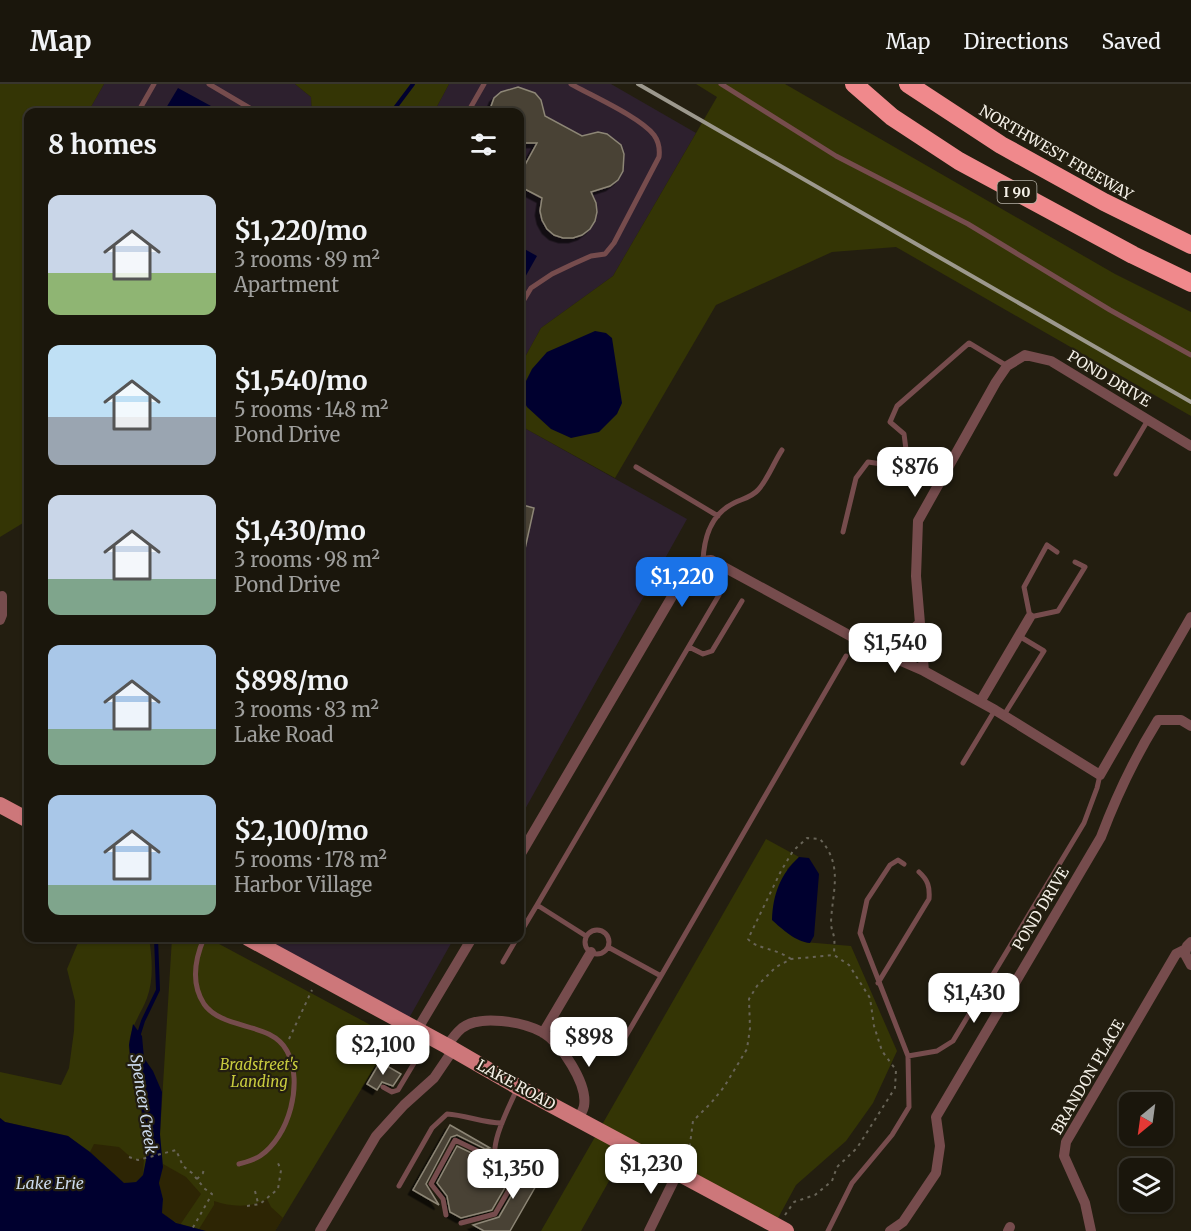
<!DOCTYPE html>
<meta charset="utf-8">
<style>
body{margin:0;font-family:Merriweather,serif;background:#27231a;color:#f1f3f6;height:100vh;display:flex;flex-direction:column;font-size:22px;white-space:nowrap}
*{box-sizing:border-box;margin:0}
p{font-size:20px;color:#9f9f9d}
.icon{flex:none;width:33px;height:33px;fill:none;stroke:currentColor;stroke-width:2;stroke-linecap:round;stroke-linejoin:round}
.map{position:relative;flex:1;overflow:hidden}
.side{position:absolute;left:24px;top:24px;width:500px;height:834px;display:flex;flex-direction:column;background:#1a160c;border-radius:12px;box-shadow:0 2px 4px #0004,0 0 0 2px #38352d}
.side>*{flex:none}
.needle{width:39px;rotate:209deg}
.buttons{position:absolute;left:1119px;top:1008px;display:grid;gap:12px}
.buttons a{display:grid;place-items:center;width:54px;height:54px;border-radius:12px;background:#1a160c;box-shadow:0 2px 4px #0004,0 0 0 2px #38352d;font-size:30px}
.price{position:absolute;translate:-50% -51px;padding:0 14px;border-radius:12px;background:#fff;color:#222;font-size:20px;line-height:39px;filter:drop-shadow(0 2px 3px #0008)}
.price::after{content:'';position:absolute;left:50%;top:36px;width:18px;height:14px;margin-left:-9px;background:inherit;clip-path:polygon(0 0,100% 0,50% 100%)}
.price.current{background:#1a73e8;color:#fff}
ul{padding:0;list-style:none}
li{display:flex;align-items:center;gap:18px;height:150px;padding:0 24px}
li span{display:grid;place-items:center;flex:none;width:168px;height:120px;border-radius:12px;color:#555}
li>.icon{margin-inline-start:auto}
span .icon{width:72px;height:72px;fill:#fffc;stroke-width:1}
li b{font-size:26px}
h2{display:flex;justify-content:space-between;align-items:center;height:72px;padding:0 24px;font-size:26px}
header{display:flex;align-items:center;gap:36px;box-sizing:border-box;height:84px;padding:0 30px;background:#1a160c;border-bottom:2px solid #38352d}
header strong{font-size:28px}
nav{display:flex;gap:33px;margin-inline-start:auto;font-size:21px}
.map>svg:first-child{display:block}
</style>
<header>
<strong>Map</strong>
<nav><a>Map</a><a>Directions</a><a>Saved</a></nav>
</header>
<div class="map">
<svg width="1191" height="1147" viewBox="0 0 1191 1147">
<defs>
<filter id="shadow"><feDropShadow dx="-4.5" dy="4.5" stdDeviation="0" flood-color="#0009"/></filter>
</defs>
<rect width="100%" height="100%" fill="#231e10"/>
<!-- industrial -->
<path fill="#2d202e" d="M104,0H295L311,13L312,28H88Z
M449,0H611L696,49L613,192L541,244L519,284V28H434Z
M519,341L687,435L519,736Z
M260,854H454L408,936Z"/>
<!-- green -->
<path fill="#343505" d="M0,0H104L88,28H28V436L0,453Z
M295,0H449L434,28H312L311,13Z
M696,0H785L1115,190L1191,228V332L896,163L832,168L716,221L615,394L519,341V284L541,244L613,192L717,13Z
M766,755L799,773L787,785L804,858L851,862L897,967L873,1019L846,1057L796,1101L777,1136L632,1056L581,1147H541Z
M80,854H149C152,873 154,895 147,914C141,930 130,943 129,961C128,994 144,1025 146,1057L160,1050L172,854H208L393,953L275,1147H206L176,1139L68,1052L5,1038L0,1034V988L61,1001L69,984L74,947L75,917L67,885Z"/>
<!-- sand -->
<path fill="#2d2504" d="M94,1060L119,1063L134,1076L144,1074L143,1091L136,1098L124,1099L90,1068Z
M163,1080L186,1093L201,1110L180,1141L162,1129L163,1115L159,1099Z
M267,1115L271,1123L283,1134L275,1147H206L199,1145L214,1121V1117C232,1123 250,1124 267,1115Z"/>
<!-- water -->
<path fill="#00002f" d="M178,4L222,28H174L166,24Z
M519,162L537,172L519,204Z
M595,247L606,249L612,254L622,319L617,330L599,348L571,354L551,345L527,323L520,309L532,285L547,268Z
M799,773L809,774L819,790L814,852L810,859C796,858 782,845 772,836C773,810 780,791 799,773Z
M133,940L142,952L144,974L153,987L162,1008L160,1050L163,1083L159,1099L163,1115L162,1129L176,1139L206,1147H0V1034L5,1038L68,1052L90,1068L124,1099L136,1098L143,1091L146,1076V1042L134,998L129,961Z"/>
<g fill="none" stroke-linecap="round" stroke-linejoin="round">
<!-- stream -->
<path stroke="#00002f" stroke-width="4" d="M392,28L413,0
M138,953L143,937L158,906L156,854"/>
</g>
<!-- building -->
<path fill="#484234" stroke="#8d8676" stroke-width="1.5" filter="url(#shadow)" d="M518,3L535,9L541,16L545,32L582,52L598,48L607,50L621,61L624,70L623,87L618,96L610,102L591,108L596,119L597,128L595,137L590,145L582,151L573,154H563L554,151L547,145L542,136L540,127L542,114L519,102V92L537,59H519V28H489L494,14L501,8Z
M519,420L534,424L523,474L519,473Z
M380,978L401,990L393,1002L382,998L377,1006L367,1000Z
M450,1041L490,1064L485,1065L457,1051L451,1053L426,1100L439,1121L413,1106Z
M457,1062L482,1074H490L495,1084L510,1095L492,1126L461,1134L450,1128L447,1112L437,1099Z
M500,1070L541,1093L510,1147H484L473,1141L499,1133L521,1095L519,1090L502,1077Z"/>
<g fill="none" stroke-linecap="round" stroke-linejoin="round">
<!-- path -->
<path stroke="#686457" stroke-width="2" stroke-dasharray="3 4.5" stroke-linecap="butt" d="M791,875C776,864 756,865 748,855L781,787L793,767L807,754L820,755C844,782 832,807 831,839C831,844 833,848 834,853C835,859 834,865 834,871
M289,955L312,906
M129,1073L138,1076L176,1066L183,1082L192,1089L205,1105L212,1110L191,1147
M684,1076L689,1068L693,1037L711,1019L724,1003L747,965L750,944L749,915L757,902L776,883L791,875L834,871L849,881L870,914L874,942L882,967L896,986L895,1004L857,1064L837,1083L832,1097L815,1111L794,1118L785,1131
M197,1095L203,1089L204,1084
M255,1107L258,1119
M247,1122L260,1120L278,1105L281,1086L277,1077"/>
<!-- service -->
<path stroke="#764c4d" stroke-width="5" d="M209,0L253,26L254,28
M721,0L836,72L968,140L1110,226L1191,271
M138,28L154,0
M468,28L484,0
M519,224L531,204L552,190L573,180L591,172L605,170L614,159L659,73C660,65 659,58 654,51C640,33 592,12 571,0
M907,373L904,350L890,338L897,322L969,259L1007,282
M636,383L718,432
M1116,390L1148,336
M843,448L856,394L868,378L889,381L907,373L942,394
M1057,468L1047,461L1024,503L1030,533L1058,527L1085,483L1075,478
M703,477C704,453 711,430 734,419C742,415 752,413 758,406C768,395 774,378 782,366
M689,563L703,570L712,567L742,517
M1004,631L1044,567L1019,552
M963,679L995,626
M585 858a12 12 0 1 1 24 0a12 12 0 1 1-24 0Z
M519,851L537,821
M586,852L537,821L719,511
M204,854C195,875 191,900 204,920C223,947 271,937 287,967C304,998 289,1053 260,1072C254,1076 246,1078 239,1080
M608,863L661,892L846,572
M503,878L517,854
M878,899L929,815C930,803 928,796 919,788
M623,957L661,892
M908,972L937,967L953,957L1084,739L1097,704L1100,691
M383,1003L392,1008L398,1006L429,954
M399,1102L432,1044L447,1030C466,1031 483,1039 502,1039
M446,1131L443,1115L431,1100L455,1056L484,1070L493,1068
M461,1139L495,1130L516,1094C511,1090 503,1085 498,1080C486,1065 510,1021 517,1005
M828,1147L852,1099L892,1051L909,1023L908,972L860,849L867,816L890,781L898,776L904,780"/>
<!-- minor -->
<path stroke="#764c4d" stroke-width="10" d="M1191,362L1051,277L1025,271L1007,282L996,298L918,437L916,492L924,587L995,626L1100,691L1191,533
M0,536L2,531V512
M878,567L924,587
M980,618L1030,533
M519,773L687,487L703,477L711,476L878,567L899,558L920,539
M1191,858L1187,862L1185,870L1191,881
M417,946L472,854
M543,949L591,868
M447,962C451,956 456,949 462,944C480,930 523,938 542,948C561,959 588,1000 584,1022C583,1027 580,1031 578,1035
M320,1147L376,1052L404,1021L434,994L453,966
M649,1147L678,1088
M890,1147L903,1138L936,1089L940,1062L936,1033L1101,753C1116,713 1135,673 1158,636H1181L1191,642
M1008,1147L1010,1143
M1091,1147L1085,1119L1064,1072L1066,1058L1176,870L1186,865"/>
<!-- primary -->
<path stroke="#cd777a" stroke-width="16" d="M0,721L28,736
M248,854L447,962L518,1003L786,1147"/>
<!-- motorway -->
<path stroke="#f0898c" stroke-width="18" d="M854,0L892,33L959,77L1133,171L1191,199
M908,0L1001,61L1104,118L1191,161"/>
<!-- rail -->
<path stroke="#9c988d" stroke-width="4" d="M638,0L1191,318"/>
</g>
<g text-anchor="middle" stroke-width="4.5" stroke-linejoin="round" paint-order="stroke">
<!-- shield labels -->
<rect fill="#231e10" stroke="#b5b1a6" stroke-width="1.5" x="997.5" y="97" width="39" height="22" rx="4.5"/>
<g font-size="14" font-weight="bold" fill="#f4f0e7">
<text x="1017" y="113">I 90</text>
</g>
<!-- street labels -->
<g font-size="15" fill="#f4f0e7" stroke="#231e10">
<text transform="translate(1056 69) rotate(30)" y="5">NORTHWEST FREEWAY</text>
<text transform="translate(1109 295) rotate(31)" y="5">POND DRIVE</text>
<text transform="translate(1041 825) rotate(-59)" y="5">POND DRIVE</text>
<text transform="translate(1088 993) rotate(-60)" y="5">BRANDON PLACE</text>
<text transform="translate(516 1001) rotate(29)" y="5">LAKE ROAD</text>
</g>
<!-- park labels -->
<g font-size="15" font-style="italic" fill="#c8cb3e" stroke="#231e10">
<text x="259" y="986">Bradstreet's<tspan x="259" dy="17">Landing</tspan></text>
</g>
<!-- water labels -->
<g font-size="16" font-style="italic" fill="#cbd9ed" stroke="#231e10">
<text transform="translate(144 1020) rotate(81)" y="6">Spencer Creek</text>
<text x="50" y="1105">Lake Erie</text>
</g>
</g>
</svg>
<div class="buttons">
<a><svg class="needle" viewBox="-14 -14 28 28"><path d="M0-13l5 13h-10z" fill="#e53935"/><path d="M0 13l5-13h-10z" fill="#9f9f9d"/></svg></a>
<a><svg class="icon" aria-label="layers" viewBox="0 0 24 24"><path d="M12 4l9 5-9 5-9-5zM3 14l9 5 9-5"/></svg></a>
</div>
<b class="price" style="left:915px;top:414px">$876</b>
<b class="price current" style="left:682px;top:524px">$1,220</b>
<b class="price" style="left:895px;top:590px">$1,540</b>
<b class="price" style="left:974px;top:940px">$1,430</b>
<b class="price" style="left:589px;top:984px">$898</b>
<b class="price" style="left:383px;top:992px">$2,100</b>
<b class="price" style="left:651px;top:1111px">$1,230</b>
<b class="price" style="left:513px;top:1116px">$1,350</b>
<section class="side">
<h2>8 homes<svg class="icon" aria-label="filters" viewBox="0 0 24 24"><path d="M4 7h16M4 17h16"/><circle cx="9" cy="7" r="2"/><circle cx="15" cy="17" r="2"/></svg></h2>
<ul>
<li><span style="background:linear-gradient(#c9d6e8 65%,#8fb573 0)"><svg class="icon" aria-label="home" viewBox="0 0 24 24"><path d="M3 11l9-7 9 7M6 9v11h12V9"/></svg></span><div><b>$1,220/mo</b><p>3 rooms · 89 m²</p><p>Apartment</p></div></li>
<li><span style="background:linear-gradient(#bfe0f5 60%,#9aa5b1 0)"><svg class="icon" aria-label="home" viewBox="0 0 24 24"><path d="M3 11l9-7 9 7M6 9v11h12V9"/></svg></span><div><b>$1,540/mo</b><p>5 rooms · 148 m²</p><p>Pond Drive</p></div></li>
<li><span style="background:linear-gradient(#c9d6e8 70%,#7fa58c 0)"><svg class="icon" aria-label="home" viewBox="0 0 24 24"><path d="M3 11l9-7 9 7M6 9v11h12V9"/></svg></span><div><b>$1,430/mo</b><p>3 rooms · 98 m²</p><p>Pond Drive</p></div></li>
<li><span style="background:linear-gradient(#a9c7e8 70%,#7fa58c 0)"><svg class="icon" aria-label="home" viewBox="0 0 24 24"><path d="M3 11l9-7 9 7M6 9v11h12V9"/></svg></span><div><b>$898/mo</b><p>3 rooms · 83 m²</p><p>Lake Road</p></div></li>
<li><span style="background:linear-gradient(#a9c7e8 75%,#7fa58c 0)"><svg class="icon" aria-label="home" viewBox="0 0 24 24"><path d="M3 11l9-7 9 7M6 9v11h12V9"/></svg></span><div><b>$2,100/mo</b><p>5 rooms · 178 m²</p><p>Harbor Village</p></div></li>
</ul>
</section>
</div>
